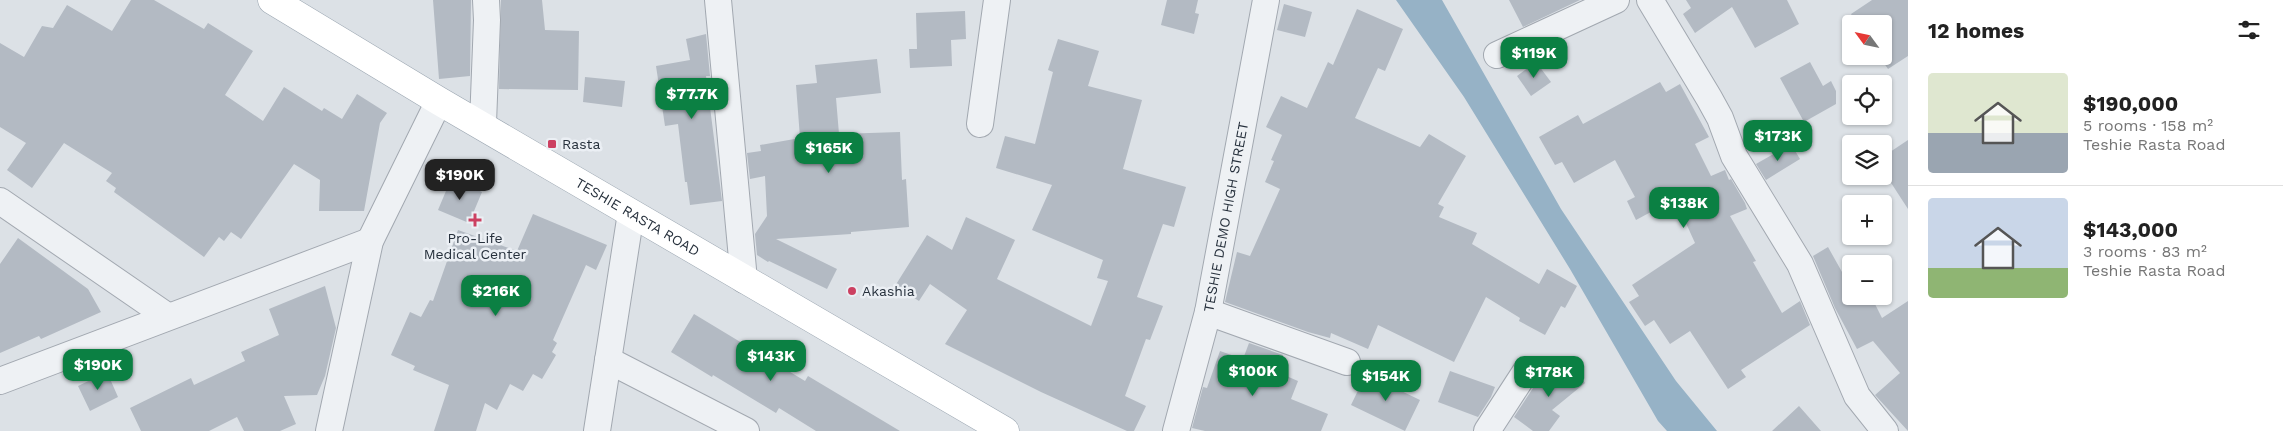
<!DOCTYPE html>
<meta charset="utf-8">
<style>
body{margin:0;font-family:"Work Sans",sans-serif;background:#f6f6f6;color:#222;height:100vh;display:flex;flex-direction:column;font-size:19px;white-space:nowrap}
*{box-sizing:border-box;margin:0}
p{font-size:16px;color:#767676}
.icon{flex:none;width:28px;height:28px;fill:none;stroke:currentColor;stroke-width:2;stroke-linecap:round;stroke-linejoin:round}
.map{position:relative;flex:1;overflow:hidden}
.drawer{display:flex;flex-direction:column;background:#fff;width:375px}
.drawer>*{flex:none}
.needle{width:32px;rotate:303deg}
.fabs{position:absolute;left:1842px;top:15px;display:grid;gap:10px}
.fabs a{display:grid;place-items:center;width:50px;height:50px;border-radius:5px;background:#fff;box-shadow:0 1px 4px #0004;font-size:25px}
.price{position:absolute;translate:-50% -42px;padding:0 11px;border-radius:10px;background:#0b8043;color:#fff;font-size:16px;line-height:32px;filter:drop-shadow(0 1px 2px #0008)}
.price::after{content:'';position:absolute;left:50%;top:30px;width:15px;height:11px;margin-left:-8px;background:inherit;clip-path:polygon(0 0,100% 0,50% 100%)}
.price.on{background:#222;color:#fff}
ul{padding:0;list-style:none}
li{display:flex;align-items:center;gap:15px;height:125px;padding:0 20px}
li+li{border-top:1px solid #e0e0e0}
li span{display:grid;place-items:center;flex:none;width:140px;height:100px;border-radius:5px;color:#555}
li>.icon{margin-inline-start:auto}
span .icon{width:60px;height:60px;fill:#fffc;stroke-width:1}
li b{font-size:21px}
h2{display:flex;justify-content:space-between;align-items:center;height:60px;padding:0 20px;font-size:21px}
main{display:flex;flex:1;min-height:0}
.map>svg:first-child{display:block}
</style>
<main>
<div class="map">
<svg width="1908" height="431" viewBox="0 0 1908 431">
<rect width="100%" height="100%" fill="#dce1e6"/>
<!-- water -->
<path fill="#96b2c6" d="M1396,0H1442L1561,209L1676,381L1717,431H1667L1658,421L1570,269L1464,97Z"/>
<!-- building -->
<path fill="#b3bac3" d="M131,0H154L204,29L208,23L253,51L225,95L263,121L284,87L322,111L324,108L342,119L357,94L387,113L380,123L364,211H319L320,180L294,164L241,239L231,232L224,241L219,237L204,257L114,192L116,188L106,181L112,173L64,143L32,188L7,170L26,143L0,127V43L24,57L42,26L53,28L67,5L112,31Z
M433,0H471L470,76L439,79Z
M501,0H542L545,30L579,31L578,90L499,89Z
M1167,0H1198L1195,13L1199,14L1194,34L1161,25Z
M1509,0H1580L1523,27Z
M1686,0H1787L1799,24L1755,48L1732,7L1695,33L1683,14L1691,8Z
M1872,0H1908V56L1888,69L1879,56H1884V24H1857L1851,14Z
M1284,4L1312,12L1305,37L1277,30Z
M1357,9L1403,29L1385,71L1378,68L1355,118L1420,147L1429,134L1466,156L1438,204L1444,207L1439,217L1477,233L1472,244L1539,284L1547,269L1577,286L1565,308L1561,306L1545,335L1519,321L1520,318L1486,297L1454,362L1378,325L1368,349L1331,333L1330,338L1308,332L1225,302L1237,252L1250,256L1280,189L1265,182L1274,161L1271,160L1282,135L1266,127L1281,96L1307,108L1328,62L1333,65Z
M965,11L966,39L951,40L952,66L910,68L909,49H917L916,13Z
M706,34L710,76H706L722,201L690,205L687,182H685L678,124L665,126L656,66L690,60L686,39Z
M1058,39L1099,51L1088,86L1142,100L1123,169L1186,187L1174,227L1163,224L1137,297L1163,306L1150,340L1146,339L1125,396L1146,406L1134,431H1127L1041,392L945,344L967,310L930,284L919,301L895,286L927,235L952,250L966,217L1015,240L997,279L1091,326L1108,281L1097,278L1103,260L1032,230L1052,185L996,168L1005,136L1035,144L1053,72L1048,70Z
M877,59L881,93L836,98L839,134L900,132L902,180L906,179L909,227L851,232V234L776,239L837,269L827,289L769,261L768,262L757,255L755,234L767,216L765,176L750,179L747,153L761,151L760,145L800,138L796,85L817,83L815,65Z
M1536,62L1551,82L1531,96L1517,76Z
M1810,62L1823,86L1831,81L1836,91V104L1804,122L1780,78Z
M585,77L625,81L622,107L583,102Z
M1660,82L1666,92L1680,84L1709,137L1695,144L1711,176L1725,170L1729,180L1731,179L1745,203L1747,209L1730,216L1756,261L1753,262L1782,313L1800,301L1810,325L1741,370L1746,377L1728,389L1690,331L1670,344L1654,320L1645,326L1629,302L1639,296L1632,285L1695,243L1675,199L1636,220L1627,201L1635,197L1615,160L1574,183L1562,162L1555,165L1539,137L1578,115L1583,124Z
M1851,96V115L1842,102Z
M1852,116H1874L1865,123H1857Z
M1908,140V209L1884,172V156Z
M1791,144L1800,159L1766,180L1756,164Z
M451,179L482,192L469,223L438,210Z
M533,214L607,245L596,270L586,265L553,340L557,343L552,352L556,355L542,379L533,374L523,391L510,384L497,410L485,403L476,431H434L449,385L413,370L415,366L391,355L410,312L421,317L430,300L433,301L458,230L517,251Z
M18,238L88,289L101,312L41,339L39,336L0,353V264Z
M1828,247L1851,288V296H1871L1882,318L1908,301V431L1875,395L1900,373L1873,341L1857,349L1835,308L1813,256Z
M325,286L336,328L325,376L317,395L284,396L296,424L280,431H244L237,417L209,431H141L130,408L191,378L194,385L245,361L241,352L279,335L269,309Z
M694,314L805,381L808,376L900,431H816L779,408L776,413L713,375L712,377L671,352Z
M1249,343L1283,355L1277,372L1298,381L1291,399L1328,414L1321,431H1205L1192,428L1203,387L1207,388L1220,351L1243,359Z
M1565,359L1585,383L1552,410L1560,416L1549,431H1533L1514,417L1537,382Z
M1450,371L1495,387L1491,397L1478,417L1438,402Z
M107,372L118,397L90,411L78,386Z
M1366,374L1420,400L1405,431L1351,405Z
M1799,406L1821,431H1772Z"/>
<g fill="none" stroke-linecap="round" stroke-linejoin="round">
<defs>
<g id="minor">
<path d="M718,0L744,280"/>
<path d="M1650,0L1709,98L1720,118L1734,156L1800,264L1857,396L1885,431"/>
<path d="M1497,55L1616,0"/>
<path d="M477,123H483L487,20L486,0"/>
<path d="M980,124L997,0"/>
<path d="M0,201L167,316"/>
<path d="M1208,312L1347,362"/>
<path d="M608,360L746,431"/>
<path d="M0,381L370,241"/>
<path d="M329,431L370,241L439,101"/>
<path d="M597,431L631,213"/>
<path id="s1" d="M1176,431L1208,312L1266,0"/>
<path d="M1487,431L1526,371"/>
</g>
<g id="major">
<path id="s2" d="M272,0L439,101L1005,431"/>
</g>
</defs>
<!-- minor casing -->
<use href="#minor" stroke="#a2a8b0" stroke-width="28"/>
<!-- major casing -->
<use href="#major" stroke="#9ba6b1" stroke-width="29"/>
<!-- minor -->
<use href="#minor" stroke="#eef1f4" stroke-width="26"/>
<!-- major -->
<use href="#major" stroke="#fff" stroke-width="28"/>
</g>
<!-- markers -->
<g fill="#cc4061" stroke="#ebeff4" stroke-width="2">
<rect x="547" y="139" width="10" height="10" rx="2.5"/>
<path d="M472.5 212.5h5v5h5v5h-5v5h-5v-5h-5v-5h5z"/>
<circle cx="852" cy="291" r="5"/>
</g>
<g text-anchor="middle" stroke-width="5" stroke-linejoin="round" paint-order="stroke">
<!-- poi labels -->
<g font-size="14" fill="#26303c" stroke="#ebeff4" text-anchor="start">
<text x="562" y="149">Rasta</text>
<text x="475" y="243" text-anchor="middle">Pro-Life<tspan x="475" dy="16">Medical Center</tspan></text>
<text x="862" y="296">Akashia</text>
</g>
<!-- street labels -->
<g font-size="14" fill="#26303c" stroke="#ebeff4">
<text dy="5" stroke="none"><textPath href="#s1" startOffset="220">TESHIE DEMO HIGH STREET</textPath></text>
<text dy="5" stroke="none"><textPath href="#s2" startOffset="425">TESHIE RASTA ROAD</textPath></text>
</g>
</g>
</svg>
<div class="fabs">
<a><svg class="needle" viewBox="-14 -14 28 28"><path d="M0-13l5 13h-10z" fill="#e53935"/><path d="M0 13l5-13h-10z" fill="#767676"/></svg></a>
<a><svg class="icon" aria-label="locate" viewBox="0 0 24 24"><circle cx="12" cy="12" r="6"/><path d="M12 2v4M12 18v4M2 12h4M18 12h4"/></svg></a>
<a><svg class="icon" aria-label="layers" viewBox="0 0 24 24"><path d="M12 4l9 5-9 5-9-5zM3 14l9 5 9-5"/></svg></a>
<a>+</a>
<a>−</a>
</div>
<b class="price" style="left:1534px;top:79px">$119K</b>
<b class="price" style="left:692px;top:120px">$77.7K</b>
<b class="price" style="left:1778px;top:162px">$173K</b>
<b class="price" style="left:829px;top:174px">$165K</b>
<b class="price on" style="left:460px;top:201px">$190K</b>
<b class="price" style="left:1684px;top:229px">$138K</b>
<b class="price" style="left:496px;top:317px">$216K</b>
<b class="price" style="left:771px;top:382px">$143K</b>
<b class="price" style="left:98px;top:391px">$190K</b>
<b class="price" style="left:1253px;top:397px">$100K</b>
<b class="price" style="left:1549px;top:398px">$178K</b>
<b class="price" style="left:1386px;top:402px">$154K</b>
</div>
<section class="drawer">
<h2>12 homes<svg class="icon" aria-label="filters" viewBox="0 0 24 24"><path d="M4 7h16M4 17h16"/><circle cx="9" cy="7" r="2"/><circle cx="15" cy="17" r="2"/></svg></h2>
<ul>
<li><span style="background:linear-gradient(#dfe7d0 60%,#9aa5b1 0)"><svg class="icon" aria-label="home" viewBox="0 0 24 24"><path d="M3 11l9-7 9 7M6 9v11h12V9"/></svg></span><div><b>$190,000</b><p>5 rooms · 158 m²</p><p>Teshie Rasta Road</p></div></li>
<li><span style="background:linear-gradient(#c9d6e8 70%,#8fb573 0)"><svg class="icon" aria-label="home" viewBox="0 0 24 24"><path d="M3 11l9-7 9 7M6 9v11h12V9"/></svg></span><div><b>$143,000</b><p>3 rooms · 83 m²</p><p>Teshie Rasta Road</p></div></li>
</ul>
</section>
</main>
